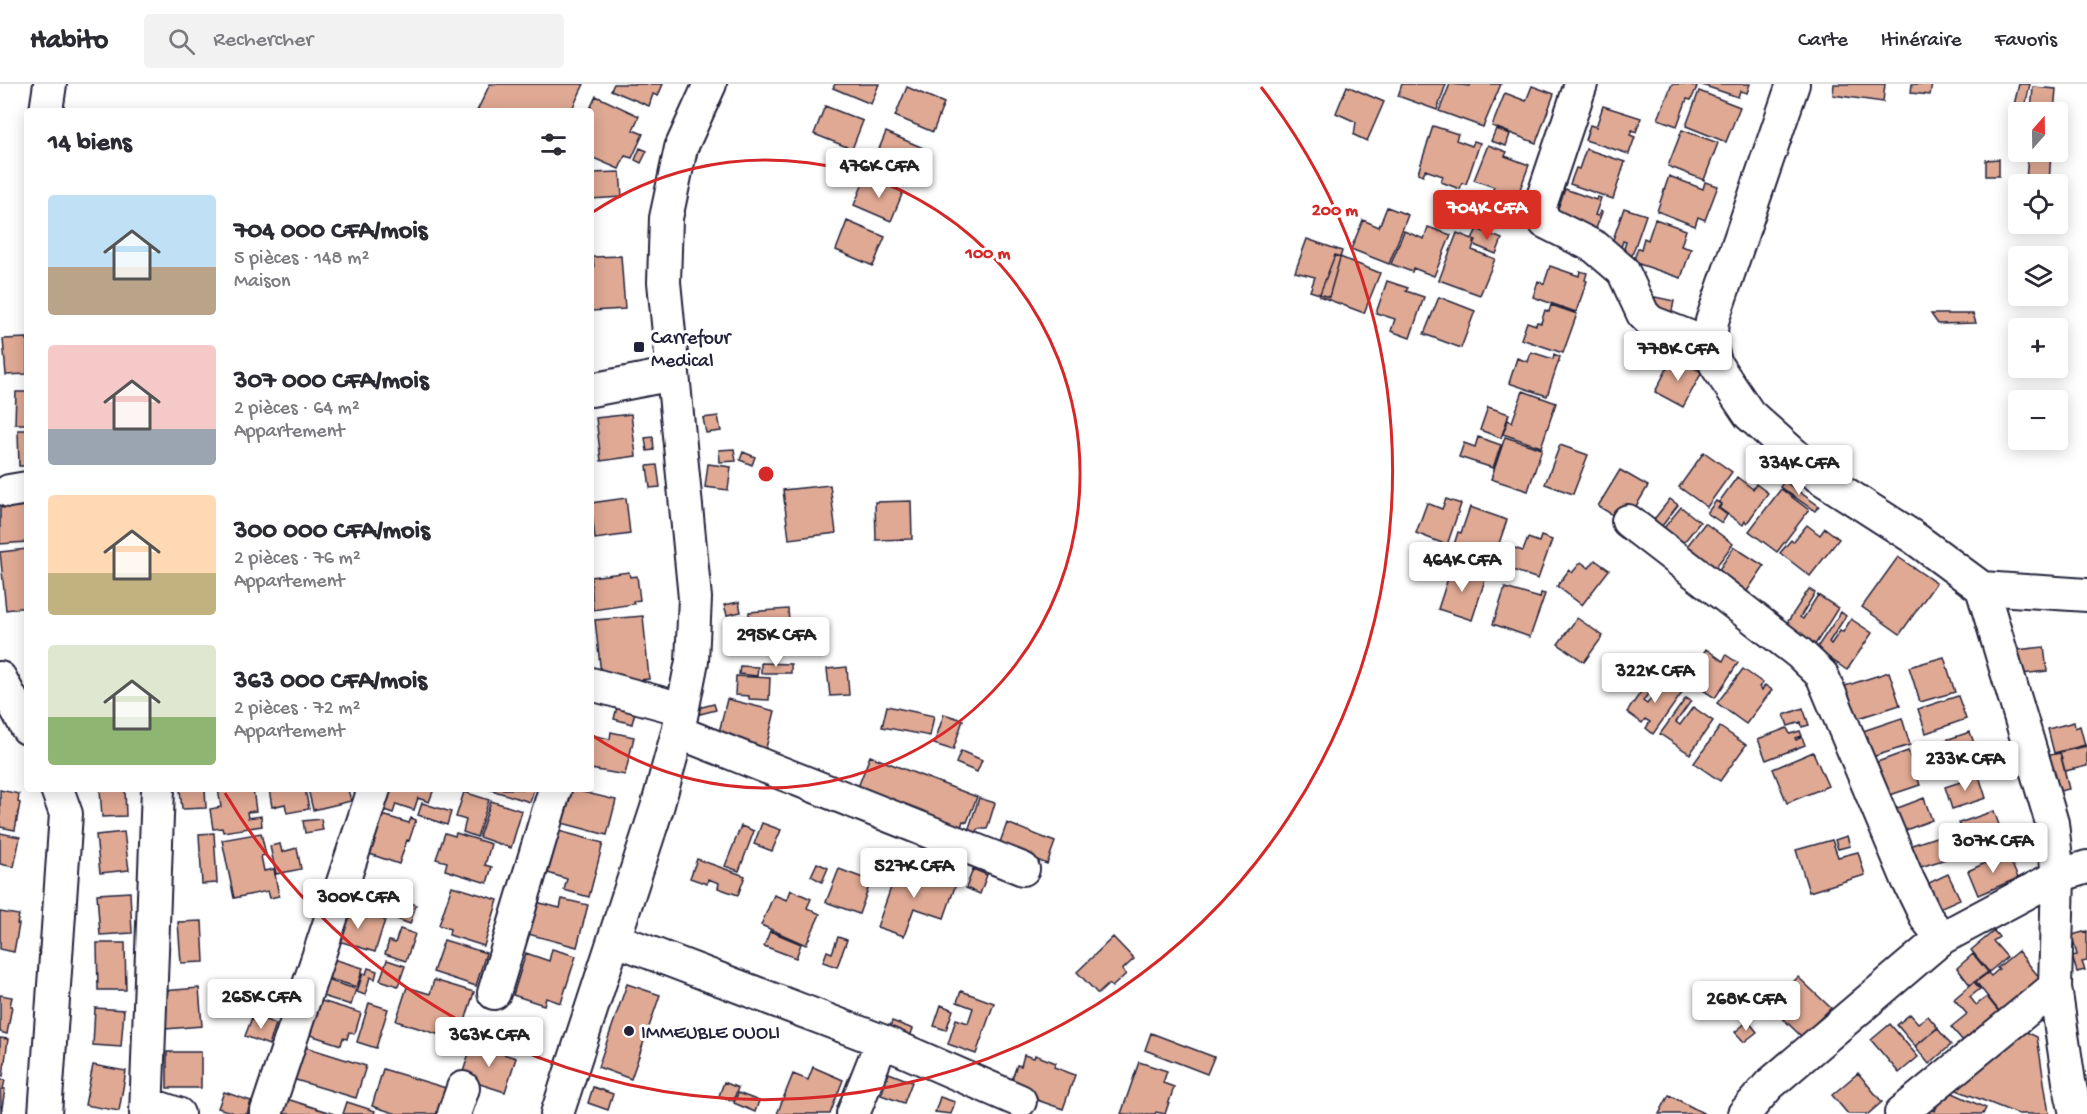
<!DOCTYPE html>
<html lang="fr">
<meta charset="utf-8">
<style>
body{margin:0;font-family:"Gochi Hand",sans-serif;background:#f2f2f3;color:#2b2b33;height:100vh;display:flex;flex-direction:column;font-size:22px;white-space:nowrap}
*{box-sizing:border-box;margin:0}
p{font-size:20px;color:#7c7c81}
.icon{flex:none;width:33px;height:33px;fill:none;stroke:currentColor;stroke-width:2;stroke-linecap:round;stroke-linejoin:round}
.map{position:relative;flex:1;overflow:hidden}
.drawer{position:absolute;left:24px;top:24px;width:570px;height:684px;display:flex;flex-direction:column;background:#fff;border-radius:6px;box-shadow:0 3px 15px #0003}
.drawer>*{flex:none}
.needle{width:39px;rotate:20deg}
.tools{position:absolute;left:2008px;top:18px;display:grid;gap:12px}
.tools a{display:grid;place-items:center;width:60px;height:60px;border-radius:6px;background:#fff;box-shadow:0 3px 15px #0003;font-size:30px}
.price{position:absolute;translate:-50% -51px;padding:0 14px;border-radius:6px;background:#fff;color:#222;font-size:20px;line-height:39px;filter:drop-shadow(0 2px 3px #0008)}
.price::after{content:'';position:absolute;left:50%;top:36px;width:18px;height:14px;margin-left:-9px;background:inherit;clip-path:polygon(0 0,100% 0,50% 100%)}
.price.active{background:#d93025;color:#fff}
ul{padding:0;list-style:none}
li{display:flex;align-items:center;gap:18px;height:150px;padding:0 24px}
li span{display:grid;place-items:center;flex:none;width:168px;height:120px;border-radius:6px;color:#555}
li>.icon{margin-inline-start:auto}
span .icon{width:72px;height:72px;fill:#fffc;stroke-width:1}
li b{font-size:26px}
h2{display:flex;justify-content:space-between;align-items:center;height:72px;padding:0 24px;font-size:26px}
header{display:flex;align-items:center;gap:36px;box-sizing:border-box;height:84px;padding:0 30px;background:#fff;border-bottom:2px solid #e1e1e2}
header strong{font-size:28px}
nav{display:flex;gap:33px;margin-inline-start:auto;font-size:21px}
.search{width:420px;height:54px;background:#f2f2f3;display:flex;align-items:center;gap:15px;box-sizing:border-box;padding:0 21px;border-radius:6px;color:#7c7c81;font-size:22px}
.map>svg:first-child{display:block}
</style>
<header>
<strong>Habito</strong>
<div class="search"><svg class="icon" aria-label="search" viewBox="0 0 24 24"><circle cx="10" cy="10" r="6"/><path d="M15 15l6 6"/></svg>Rechercher</div>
<nav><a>Carte</a><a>Itinéraire</a><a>Favoris</a></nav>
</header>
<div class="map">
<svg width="2087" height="1030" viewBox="0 0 2087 1030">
<rect width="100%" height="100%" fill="#fff"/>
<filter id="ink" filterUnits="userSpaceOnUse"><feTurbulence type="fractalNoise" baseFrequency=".0167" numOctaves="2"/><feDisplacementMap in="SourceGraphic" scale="12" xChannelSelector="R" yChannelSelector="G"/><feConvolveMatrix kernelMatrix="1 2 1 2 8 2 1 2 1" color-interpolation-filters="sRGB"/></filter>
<g filter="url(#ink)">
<!-- building -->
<path fill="#dfa994" stroke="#22223b" stroke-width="1.5" d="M490,0H584L571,27H477Z
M614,0H663L658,12L653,10L649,22L611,6Z
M835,0H879L871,20L833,4Z
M1402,0H1446L1437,26L1398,12Z
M1450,0L1470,2L1471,0H1501L1483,43L1439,27Z
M1672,0H1689L1697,3L1691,16L1687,15L1677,42L1658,35Z
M1699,0H1750L1747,9L1740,7L1738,13Z
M1834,0H1885L1883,18L1833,11Z
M1912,0H1932L1930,11L1911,9Z
M2019,0H2030L2024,28H2019V31L2012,29Z
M1347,2L1384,18L1367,57L1354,51L1356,38L1336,29Z
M1532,2L1554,10L1536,59L1492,42L1505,9L1526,17Z
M907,3L944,19L933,48L895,32Z
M2033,3L2056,5L2054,28H2031Z
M1699,7L1740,23L1726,58L1686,42Z
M596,12L639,32L633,46L643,50L632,74L625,72L619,85L591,73V27H589Z
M825,22L863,37L852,65L814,50Z
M1603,22L1641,34L1636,48L1632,46L1630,51L1635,53L1629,70L1585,56L1590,41L1596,43Z
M1433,42L1458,50L1456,56L1472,62L1474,57L1480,59L1466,100L1462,99L1460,105L1441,98L1443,92L1425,86L1423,91L1418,89Z
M1496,45L1510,50L1506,62L1491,57Z
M1682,46L1718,59L1704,96L1668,82Z
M886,48L923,64L911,92L874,77Z
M1488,61L1507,68L1505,72L1529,81L1513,124L1489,115L1494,103L1474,96Z
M640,64L647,67L641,79L635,76Z
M1586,65L1625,78L1613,115L1570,100L1576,84L1579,85Z
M2028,68H2051L2049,100L2026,99Z
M1999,75V92H1986V76Z
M620,88L622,113L591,115V89Z
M866,92L903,108L891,137L854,121Z
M1669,92L1703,105L1705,98L1718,102L1705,136L1698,133L1695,142L1657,127Z
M1565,105L1596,116L1597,113L1601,114L1595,131L1598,132L1600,127L1602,128L1593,153L1553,138Z
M1387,123L1408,131L1389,180L1351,165L1363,136L1379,143Z
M1624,124L1646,131L1631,174L1622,171L1626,158L1623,157L1619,170L1609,167Z
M1655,135L1686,146L1681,162L1691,165L1681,194L1633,178L1638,164L1641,165L1644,154L1648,156Z
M847,137L885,153L873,182L836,166Z
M1428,143L1451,151L1434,192L1413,184L1412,188L1391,180L1404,147L1424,155Z
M1477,145L1502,155L1496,170L1474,161L1476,156L1472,155Z
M1457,149L1475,156L1472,166L1495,175L1480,211L1439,196Z
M1307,155L1342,167L1329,213L1310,207L1315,193L1295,188Z
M1335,171L1380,189L1364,229L1319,212Z
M621,172L625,225L591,227V184H594L593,173Z
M1550,182L1579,192L1580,187L1587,189L1585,196L1587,197L1576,228L1533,213L1538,197L1544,200Z
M1387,197L1408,204L1406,207L1424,213L1410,254L1391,247L1395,235L1376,229Z
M1439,213L1475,227L1461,264L1424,250Z
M1655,213L1674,217L1670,237L1651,232Z
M1551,221L1577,230L1563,269L1521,255L1527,238L1536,241L1537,238L1541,239L1545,226L1549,228Z
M1931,230H1973L1976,239L1938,240Z
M27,254V290L6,291L3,255Z
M1531,268L1553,275L1554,270L1560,273L1547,312L1509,299L1517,274L1528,278Z
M1673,273L1702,288L1683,323L1655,308Z
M1523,307L1556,319L1541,363L1503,350L1508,336L1512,338Z
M16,308H27V340H15Z
M1488,323L1509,330L1501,354L1480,346Z
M631,330L636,372L601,377L596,334Z
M718,332L721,347L706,349L703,334Z
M18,346H27V382H19Z
M653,353L654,366L647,367L645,354Z
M1478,353L1501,361L1493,384L1459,373L1464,359L1475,363Z
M1505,353L1542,365L1528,407L1491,395Z
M1560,361L1588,371L1573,410L1545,400Z
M734,365L736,377L720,378L719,366Z
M743,368L755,373L752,381L740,376Z
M1704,368L1732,388L1707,423L1679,403Z
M708,380L731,383L728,406L705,403Z
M657,381L660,403L650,404L647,382Z
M1620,386L1648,402L1626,439L1598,422Z
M1737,393L1753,405L1756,400L1768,409L1747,439L1745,437L1743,441L1719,424L1722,420L1719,418Z
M1784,397L1819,422L1815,427L1780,403Z
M830,401L836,449L789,455L783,406Z
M1781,405L1809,426L1777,468L1749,447Z
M626,414L630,450L595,455L591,419Z
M1446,415L1461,420L1447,461L1416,449L1427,419L1442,425Z
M1670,415L1678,421L1662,442L1664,444L1681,423L1700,438L1673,472L1644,448Z
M911,417L912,455L876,456L875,418Z
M1716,417L1721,420L1718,424L1727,431L1722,439L1707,429Z
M27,422V458L0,460V424Z
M1470,423L1507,436L1494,474L1491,473L1488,482L1452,467L1458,448L1461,449Z
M1705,439L1733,460L1706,496L1677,475Z
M1807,441L1820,451L1825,444L1839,455L1810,492L1780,469L1791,456L1793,458Z
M1541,452L1552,456L1538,495L1507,484L1514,464L1523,467L1528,454L1539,458Z
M1734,463L1764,482L1739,519L1710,499Z
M27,465V523L6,526L0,468Z
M1898,473L1936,499L1900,550L1862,523Z
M1595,476L1609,486L1582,521L1557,502L1569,486L1572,489L1581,478L1589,484Z
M1452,482L1486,493L1472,536L1438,525Z
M629,488L630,493L637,492L640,516L633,517L634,520L593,526L591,493Z
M1505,504L1540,514L1541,509L1545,510L1530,553L1493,540Z
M1809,505L1815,509L1800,533L1803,535L1818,511L1838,524L1813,564L1783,545Z
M739,518L741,528L727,531L724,521Z
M788,525L791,563L779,564L777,536L749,538V528Z
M1841,528L1846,532L1829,558L1831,560L1840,547L1843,548L1851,535L1872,549L1847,586L1816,565Z
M643,532L649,595L602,599L595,536Z
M1577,534L1603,552L1584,578L1558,560Z
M2044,563L2047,587L2021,590L2017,566Z
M1706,565L1723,577L1726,571L1738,579L1715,614L1686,595Z
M1944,573L1955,608L1920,618L1909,583Z
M761,579L791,580V589H761Z
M740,582L758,583L757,592L739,590Z
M847,583L849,611L830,612L827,585Z
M1743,585L1763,599L1759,603L1762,606L1765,601L1772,606L1746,640L1717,619Z
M1889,588L1900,621L1852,636L1842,603Z
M1654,589L1660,593L1643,617L1647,620L1664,596L1682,609L1653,650L1646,644L1650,638L1645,635L1642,639L1627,628Z
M736,592L770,594L769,616L749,615V612L735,611Z
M1958,612L1966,635L1926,649L1918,625Z
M1686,614L1691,617L1676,638L1680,641L1693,623L1713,637L1690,670L1660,650Z
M727,615L775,627L765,668L717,657Z
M714,620L716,626L700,630L698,624Z
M887,622L934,632L930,652L882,643Z
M617,623L635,628L632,640L614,635Z
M1803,624L1809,641L1802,643L1801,638L1788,642L1784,631Z
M944,630L963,636L953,666L934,660Z
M1902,634L1910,661L1872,673L1863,647Z
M2074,638L2075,644L2080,642L2085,661L2054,669L2048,645Z
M1720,643L1746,661L1720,697L1694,679Z
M1787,644L1790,650L1800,647L1802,652L1795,654L1796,656L1802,653L1805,661L1766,676L1758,655Z
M611,648L634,653L625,691L591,685V651L610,655Z
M1970,648L1975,662L1971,664L1974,675L1937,687L1928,662Z
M2087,662V682L2065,687L2060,668Z
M961,667L982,676L977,688L956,679Z
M1908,667L1920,701L1878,715L1866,682Z
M1813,668L1828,702L1787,719L1773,685Z
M2060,669L2069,705L2050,709L2041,673Z
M870,672L977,713L967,738L963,737L961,743L858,703Z
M1979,692L1986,714L1952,725L1945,703Z
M100,705H125L126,732L102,733Z
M180,705H205L206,724L182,725Z
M218,705H253L256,727L247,728L248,734L261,732L262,742L223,748L222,744L213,745L210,725L221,723Z
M269,705H305L309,725L287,729L285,720L272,723Z
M308,705H348L351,717L313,726Z
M381,705H434L429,718L418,714L414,726L396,720L393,729L375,723Z
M488,705H534L530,718Z
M570,705L616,716L607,751L562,739Z
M0,706L19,710L18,718L20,719L15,746L0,743Z
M464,708L489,716L477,753L463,748L466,736L456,733Z
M979,714L995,719L987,745H978L976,750L968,747Z
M1924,714L1932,736L1898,749L1890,727Z
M491,717L522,727L511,764L479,753Z
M422,719L451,728L447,741L418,731Z
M1994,727L2003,752L1968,764L1959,739Z
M376,729L409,739L411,734L416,736L409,757L407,756L399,780L358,766Z
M321,735L323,746L305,749L303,737Z
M762,739L781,746L772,767L754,760Z
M1007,739L1055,758L1047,780L999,761Z
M741,742L754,747L739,787L725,782Z
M559,747L603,759L589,813L564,806L567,795L548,789Z
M124,748L129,786L100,789L96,751Z
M0,749L20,753L14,783L0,780Z
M214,749L217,799L202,800L199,750Z
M261,749L266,771L261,772L264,787L274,785L279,812L270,814L268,807L234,814L222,756Z
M445,749L455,752L456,749L491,760L485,781L492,783L487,799L445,786L447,778L436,775Z
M1847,752L1850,762L1838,765L1835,756Z
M1939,752L1946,775L1911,786L1903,764Z
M1832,756L1838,773L1858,768L1865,791L1809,808L1796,766Z
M280,760L282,768L297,764L301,785L276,790L270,762Z
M2007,769L2018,794L1978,811L1968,787Z
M697,775L745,792L738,811L718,804L719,799L708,795L707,800L690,794Z
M817,779L828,784L822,798L811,792Z
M899,781L956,800L944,834L914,824L904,852L877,843Z
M839,785L871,797L859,830L826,818Z
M973,785L987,791L980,810L966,804Z
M1948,790L1960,815L1926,830L1914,806Z
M452,802L498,816L484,862L449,851L450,845L439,841Z
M791,806L811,815L807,824L820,830L806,861L761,841L774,811L787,816Z
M130,808L132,849L100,851L97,810Z
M562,815L588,821L577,863L528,850L536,818L560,824Z
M404,816L416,821L410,840L397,835Z
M342,823L385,836L375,868L332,855Z
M0,828L19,831L17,840H19L14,868L0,865Z
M202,837L204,878L181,879L178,838Z
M400,845L415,850L406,877L385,870L389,857L395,859Z
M770,847L801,860L796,874L764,862Z
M1994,847L1999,853L1993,857L2007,873L1989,888L1971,866Z
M2087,847V877L2082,878L2085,886L2077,888L2072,872L2077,871L2072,851Z
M838,853L847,856L837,883L823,878L827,867L832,869Z
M1113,853L1134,875L1122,886L1126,890L1112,903L1109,900L1098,910L1077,888Z
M444,856L486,869L476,902L433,888Z
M97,859H125L126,906H98Z
M552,865L576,872L561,919L546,914L544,921L513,911L526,869L549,877Z
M2018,867L2043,898L2007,937L1976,898L1988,889L1991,892L1999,885L1997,884Z
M1973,870L1988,888L1970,901L1957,884Z
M330,874L363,884L357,903L320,892Z
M387,876L405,882L398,902L380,896Z
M368,884L377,887L375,895L370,893L365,911L357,908L363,889L366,890Z
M1798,893L1831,924L1802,953L1770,922Z
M320,894L356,905L351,921L316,910Z
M434,896L474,908L459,957L396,937L407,903L430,910Z
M1974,898L1980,905L1970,913L1976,921L1987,913L1999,928L1964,958L1951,943L1967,930L1954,915Z
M627,900L660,911L631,995L598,983Z
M199,904L202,942L166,945L162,907Z
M961,907L994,919L976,970L948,960L956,935L968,939L973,924L957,918Z
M0,911L12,913L10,922H12L7,950L0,948Z
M315,915L361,929L355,949L349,948L347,955L343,954L341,961L304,949Z
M369,919L388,925L376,964L357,958Z
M941,921L953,926L946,946L934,942Z
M95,924L124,926L121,963L93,961Z
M1910,930L1918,939L1928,932L1938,944L1915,962L1897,941Z
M253,931L276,940L269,961L245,952Z
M892,937L913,945L908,957L888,949Z
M1748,937L1757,948L1744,958L1735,948Z
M1890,940L1918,973L1899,989L1871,956Z
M1937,944L1951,961L1929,980L1915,963Z
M2022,946L2037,953L2049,1030H2018L1954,1005Z
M1151,949L1214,973L1207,990L1145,966Z
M0,954L8,955L3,992L0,991Z
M472,960L516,974L505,1008L461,994Z
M299,961L366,982L356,1014L289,994Z
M167,968H201V1004H167Z
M1024,971L1034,974L1035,971L1056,979L1054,983L1075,991L1063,1025L1008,1006L1017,981L1021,982Z
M1139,978L1167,987L1163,999L1174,1003L1165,1030L1156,1028L1155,1030H1121Z
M93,981L126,987L119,1027L85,1021Z
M813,983L843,996L830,1030H777L793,990L808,996Z
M383,985L446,1004L438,1030H397L372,1022Z
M889,989L912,998L904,1019L881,1011Z
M1858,989L1882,1018L1868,1030H1848L1832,1011Z
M0,996H5L3,1005H5L1,1030Z
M724,998L738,1004L733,1017L719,1012Z
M593,1003L613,1010L608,1026L588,1019Z
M1944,1005L1986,1024L1983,1030H1924L1927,1024L1935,1027Z
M224,1008L251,1017L247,1030H237L218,1024Z
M738,1009L759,1017L755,1028L734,1019Z
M1669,1011L1703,1029L1702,1030H1659Z
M940,1013L955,1018L951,1030L935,1028Z
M284,1014L334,1030H279Z
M347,1018L375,1027L374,1030H343Z"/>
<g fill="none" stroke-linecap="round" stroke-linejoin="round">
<defs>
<path id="minor" d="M1581,0L1539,125L1545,138L1595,163L1623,187L1643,230L1651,238L1710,261
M1793,0L1712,237L1710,261L1716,281L1749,330L1818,392L1913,453L1982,504L2087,511
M46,27L50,0
M591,306L673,290
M9,407L27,404
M1628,437L1799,569L1822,591L1908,796L1927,835L1942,854
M1982,504L2052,739L2058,792L2055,903L2069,998L2076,1030
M0,594L27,644
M591,600L682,625
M678,648L1023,785
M614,855L882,957L1020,1017
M494,909L555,705
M148,1020L178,1030
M1901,1029L2055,903
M45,1030L66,730L57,705
M146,1030L158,705
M266,1030L374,705
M454,1030L463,1004
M557,1030L657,724L678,648L692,577L695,514L664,198L666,134L681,64L710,0
M853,1030L882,957
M1744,1030L1769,1001L1942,854L2058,792L2087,783"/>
</defs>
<!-- minor casing -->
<use href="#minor" stroke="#22223b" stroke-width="36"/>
<!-- minor -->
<use href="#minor" stroke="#fff" stroke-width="32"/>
</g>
</g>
<!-- distance rings -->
<g fill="none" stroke="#d62828" stroke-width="3">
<path d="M593 128A314 314 0 1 1 593 652"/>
<path d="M1261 3A628 628 0 1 1 225 709"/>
</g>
<!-- markers -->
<g fill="#22223b" stroke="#fff" stroke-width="2">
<rect x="633" y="257" width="12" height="12" rx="3"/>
<circle cx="629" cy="947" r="6"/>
</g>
<g text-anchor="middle" stroke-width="6" stroke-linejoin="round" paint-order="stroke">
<!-- poi labels -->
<g font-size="20" fill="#22223b" stroke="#fff" text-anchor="start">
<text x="651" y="259">Carrefour<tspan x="651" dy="23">Medical</tspan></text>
<text x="641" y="954">IMMEUBLE OUOLI</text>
</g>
</g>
<circle cx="766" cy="390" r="9" fill="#d62828" stroke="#fff" stroke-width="3"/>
<g font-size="18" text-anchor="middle" font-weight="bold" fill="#d62828" stroke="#fff" stroke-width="6" stroke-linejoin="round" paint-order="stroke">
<text x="1335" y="131">200 m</text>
<text x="988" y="174">100 m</text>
</g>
</svg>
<div class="tools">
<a><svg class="needle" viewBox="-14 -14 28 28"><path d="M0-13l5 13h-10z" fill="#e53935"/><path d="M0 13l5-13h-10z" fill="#7c7c81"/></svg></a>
<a><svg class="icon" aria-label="locate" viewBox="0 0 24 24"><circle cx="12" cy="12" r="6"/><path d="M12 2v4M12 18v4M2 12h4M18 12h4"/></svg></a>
<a><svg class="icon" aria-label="layers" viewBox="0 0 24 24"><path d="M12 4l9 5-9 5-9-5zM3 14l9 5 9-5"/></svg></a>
<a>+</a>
<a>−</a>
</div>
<b class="price" style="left:879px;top:115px">476K CFA</b>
<b class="price active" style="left:1487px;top:157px">704K CFA</b>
<b class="price" style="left:1678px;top:298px">778K CFA</b>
<b class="price" style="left:1799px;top:412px">334K CFA</b>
<b class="price" style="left:1462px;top:509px">464K CFA</b>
<b class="price" style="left:776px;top:584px">295K CFA</b>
<b class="price" style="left:1655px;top:620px">322K CFA</b>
<b class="price" style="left:1965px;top:708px">233K CFA</b>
<b class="price" style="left:1993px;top:790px">307K CFA</b>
<b class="price" style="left:914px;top:815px">527K CFA</b>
<b class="price" style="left:358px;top:846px">300K CFA</b>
<b class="price" style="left:261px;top:946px">265K CFA</b>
<b class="price" style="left:1746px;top:948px">268K CFA</b>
<b class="price" style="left:489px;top:984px">363K CFA</b>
<section class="drawer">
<h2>14 biens<svg class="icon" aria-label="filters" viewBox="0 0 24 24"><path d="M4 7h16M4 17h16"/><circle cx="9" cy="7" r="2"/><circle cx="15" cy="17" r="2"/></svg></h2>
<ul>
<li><span style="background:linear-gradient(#bfe0f5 60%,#b9a48a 0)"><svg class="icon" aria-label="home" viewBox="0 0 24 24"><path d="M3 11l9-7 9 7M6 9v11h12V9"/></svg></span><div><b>704 000 CFA/mois</b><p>5 pièces · 148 m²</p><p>Maison</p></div></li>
<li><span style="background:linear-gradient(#f6c9c9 70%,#9aa5b1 0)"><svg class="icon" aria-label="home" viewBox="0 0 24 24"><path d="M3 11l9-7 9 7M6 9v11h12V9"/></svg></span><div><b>307 000 CFA/mois</b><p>2 pièces · 64 m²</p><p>Appartement</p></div></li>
<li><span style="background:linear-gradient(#ffd9b3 65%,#c2b280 0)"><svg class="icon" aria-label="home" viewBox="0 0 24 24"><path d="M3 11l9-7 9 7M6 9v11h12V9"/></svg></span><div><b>300 000 CFA/mois</b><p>2 pièces · 76 m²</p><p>Appartement</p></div></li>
<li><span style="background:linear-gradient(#dfe7d0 60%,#8fb573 0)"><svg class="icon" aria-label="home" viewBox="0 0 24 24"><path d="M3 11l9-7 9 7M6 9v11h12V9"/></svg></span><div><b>363 000 CFA/mois</b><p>2 pièces · 72 m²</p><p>Appartement</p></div></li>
</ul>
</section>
</div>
